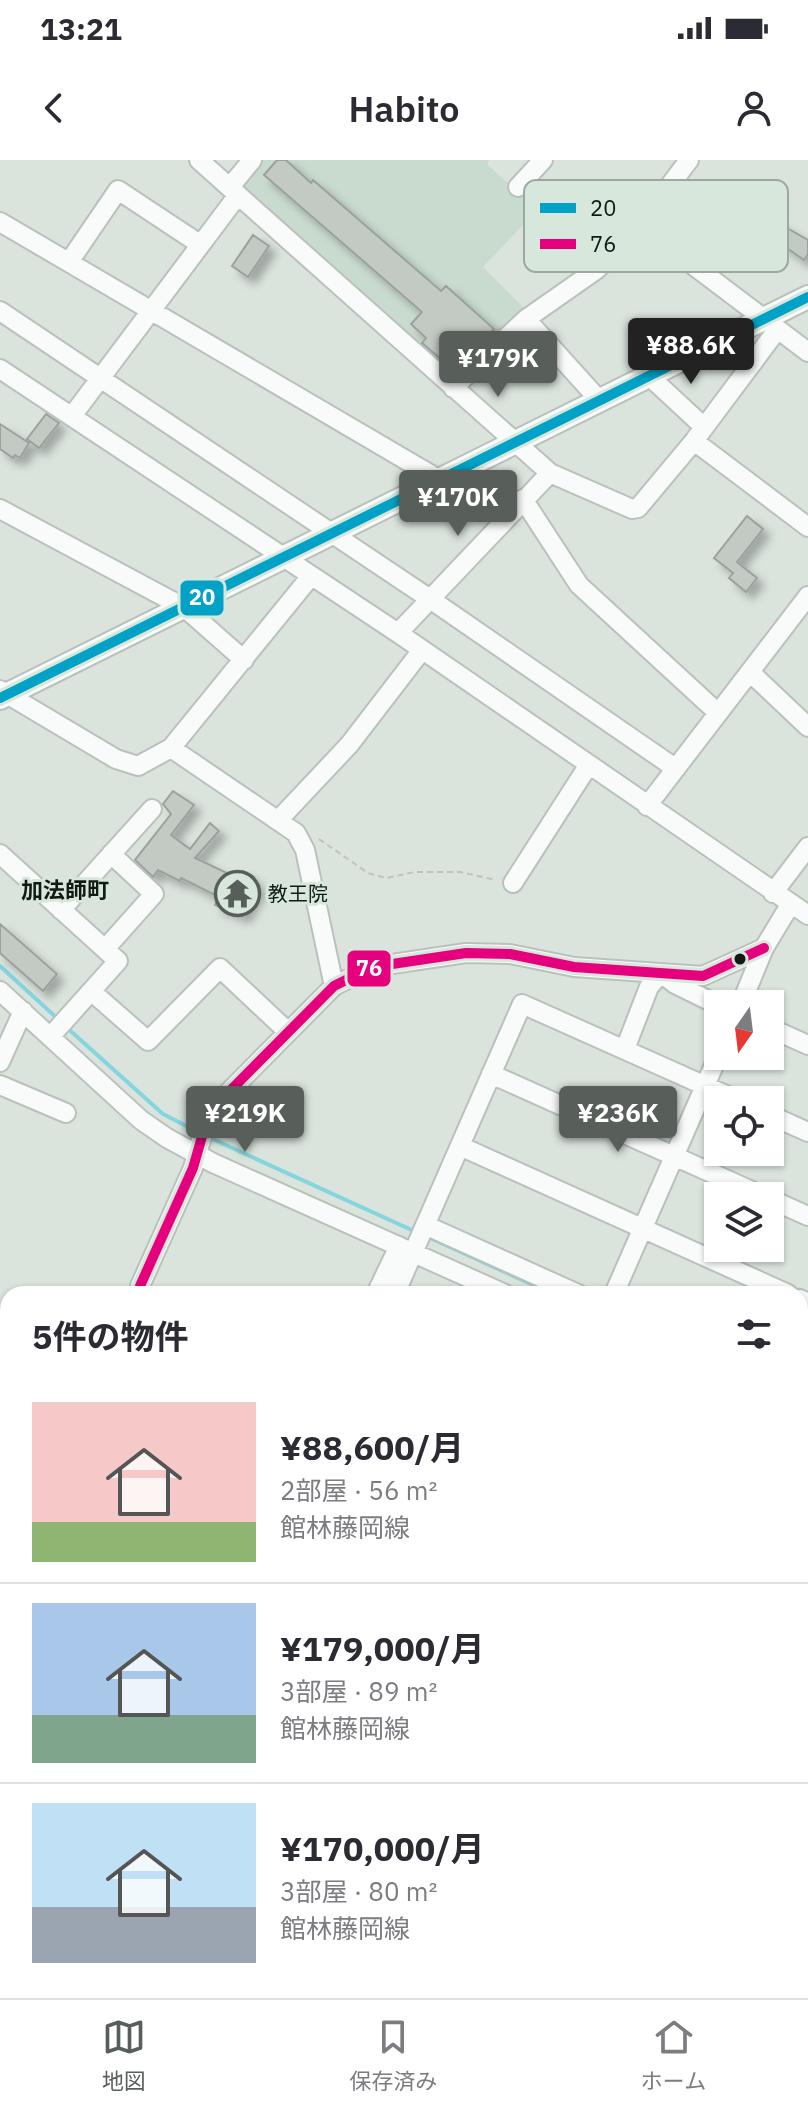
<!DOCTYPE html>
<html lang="ja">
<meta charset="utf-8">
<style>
body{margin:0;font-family:"IBM Plex Sans","Noto Sans JP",sans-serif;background:#f2f2f3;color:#2b2b33;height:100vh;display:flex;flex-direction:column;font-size:30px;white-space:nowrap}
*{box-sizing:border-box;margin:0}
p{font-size:26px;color:#7c7c81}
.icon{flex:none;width:44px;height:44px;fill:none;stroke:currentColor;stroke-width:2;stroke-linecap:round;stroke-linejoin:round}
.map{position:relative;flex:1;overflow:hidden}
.sheet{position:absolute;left:0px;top:1126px;width:808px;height:712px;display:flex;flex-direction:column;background:#fff;border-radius:24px 24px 0 0;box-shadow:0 2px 6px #0004}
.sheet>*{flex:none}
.needle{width:52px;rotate:194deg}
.fabs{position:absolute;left:704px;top:830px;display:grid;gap:16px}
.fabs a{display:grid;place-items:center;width:80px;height:80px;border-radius:0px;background:#fff;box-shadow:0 2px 6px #0004;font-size:40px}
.price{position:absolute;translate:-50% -68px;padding:0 18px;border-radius:8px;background:#585f5a;color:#fff;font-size:26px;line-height:52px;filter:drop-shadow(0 2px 4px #0008)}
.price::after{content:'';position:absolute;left:50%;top:48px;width:24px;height:18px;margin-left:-12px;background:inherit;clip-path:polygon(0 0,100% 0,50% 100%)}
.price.active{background:#222;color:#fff}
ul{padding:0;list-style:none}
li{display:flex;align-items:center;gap:24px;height:200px;padding:0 32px}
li+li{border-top:2px solid #e1e1e2}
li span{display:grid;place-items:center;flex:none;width:224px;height:160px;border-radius:0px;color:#555}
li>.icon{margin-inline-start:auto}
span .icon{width:96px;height:96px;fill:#fffc;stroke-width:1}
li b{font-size:34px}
h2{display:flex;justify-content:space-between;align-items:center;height:96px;padding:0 32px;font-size:34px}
.status{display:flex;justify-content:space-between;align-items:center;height:56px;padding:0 40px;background:#fff;direction:ltr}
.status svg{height:22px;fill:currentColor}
header{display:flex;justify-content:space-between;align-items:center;height:104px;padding:0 32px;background:#fff;font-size:36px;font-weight:600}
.tabs{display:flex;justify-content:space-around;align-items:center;height:112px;border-top:2px solid #e1e1e2;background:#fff;font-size:22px;color:#7c7c81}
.tabs a{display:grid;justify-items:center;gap:4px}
.tabs .active{color:#585f5a}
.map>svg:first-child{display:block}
</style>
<div class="status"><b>13:21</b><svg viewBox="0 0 49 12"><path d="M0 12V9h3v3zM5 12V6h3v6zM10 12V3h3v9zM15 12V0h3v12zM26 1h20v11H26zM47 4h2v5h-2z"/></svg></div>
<header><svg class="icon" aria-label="back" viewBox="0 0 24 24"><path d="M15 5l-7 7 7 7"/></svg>Habito<svg class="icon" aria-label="person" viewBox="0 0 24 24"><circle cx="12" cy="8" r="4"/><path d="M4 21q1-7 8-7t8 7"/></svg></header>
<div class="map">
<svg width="808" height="1838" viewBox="0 0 808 1838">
<defs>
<filter id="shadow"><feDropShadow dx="7" dy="7" stdDeviation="4" flood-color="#0004"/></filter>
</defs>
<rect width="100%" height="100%" fill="#dae4dd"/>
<!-- built -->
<path fill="#c9dace" d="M256,0H490L487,4L537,50L483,107L525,149L514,156L453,219L235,26Z"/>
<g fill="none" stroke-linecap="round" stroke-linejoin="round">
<!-- stream -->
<path stroke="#84d5de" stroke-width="4" d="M0,806L59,860
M65,866L163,954L198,972
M206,976L416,1072
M428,1077L553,1134
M0,1595L8,1599"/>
</g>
<!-- building -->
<path fill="#c3c9c3" stroke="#9ba19c" stroke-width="2" filter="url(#shadow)" d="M277,0H286L311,23L313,20L441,131L446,126L494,169L459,206L445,194L441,199L422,183L426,178L411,164L422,152L264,15Z
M739,30L758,44L754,49L808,80V94L804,100L727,46Z
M253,75L269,86L248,117L232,106Z
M46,254L59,263L39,288L27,279Z
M0,264L29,283L20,298L15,295L13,298L0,289Z
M747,356L763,369L737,402L757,418L746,432L729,418L733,413L714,398Z
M173,631L194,645L171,675L190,689L210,663L219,671L195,698L231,715L233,712L240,716L243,711L254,717L252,722L260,726L243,756L215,745L219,737L181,718L180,721L158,710L153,717L135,700L171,654L163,644Z
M0,764L57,814L43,831L0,793Z"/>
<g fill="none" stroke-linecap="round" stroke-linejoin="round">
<defs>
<path id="minor" d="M230,27L252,0
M518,27L543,0
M238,35L550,313L632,349L638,348L694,281L777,170
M0,62L440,320
M640,65L808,192
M69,102L118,30L198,83
M0,151L430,439L675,608
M526,159L596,110L640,65L689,0
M0,209L398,473L808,755
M649,216L704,267
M453,228L526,159L600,241
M72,256L238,35L199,0
M694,281L808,367
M523,339L579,425L718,553
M0,349L185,448L244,500
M398,473L550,313
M750,512L808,567
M0,530L116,599L138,606L171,588L311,416
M171,588L296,673L305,690L334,826
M647,646L808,436
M281,662L284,654L349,585L422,490
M0,694L118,801L50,877
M513,723L588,606
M773,733L808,687
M61,750L152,649
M105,789L154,734L111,694
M0,831L141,960L167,978L213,1003L505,1134
M91,831L148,881L220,808L287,871
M741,844L764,788L790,745
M770,868L808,885
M625,889L649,827L661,813L675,824L718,845
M0,902L23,851
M491,914L763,1036
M0,925L66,953
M770,955L808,972
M460,986L788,1134
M770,1039L808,1056
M425,1065L578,1134
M140,1126L193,1008L209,952L334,826L372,807L466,793L510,794L574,807L703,816L764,788
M376,1134L399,1086
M395,1134L522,844L737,940
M614,1134L718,896
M800,1139L808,1143
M800,1235L808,1238
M800,1272L808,1255
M800,1442L808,1424
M0,1584L8,1587
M0,1751L8,1754
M195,1830L213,1838
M542,1838L545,1830"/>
<path id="major" d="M0,538L808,137
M800,1797L808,1780
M781,1838L785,1830"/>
</defs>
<!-- minor casing -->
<use href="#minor" stroke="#bac1bc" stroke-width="22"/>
<!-- major casing -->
<use href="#major" stroke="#bac1bc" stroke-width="26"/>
<!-- path -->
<path stroke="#bfc2c0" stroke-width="2" stroke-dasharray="6 4" stroke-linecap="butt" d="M319,679L368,713L386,718L415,712H460L496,720
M0,1438L8,1420
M800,1617L808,1620
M71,1838L74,1830
M301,1838L304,1830"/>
<!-- minor -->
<use href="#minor" stroke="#f9fbfa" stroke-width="18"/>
<!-- major -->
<use href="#major" stroke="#f9fbfa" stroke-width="22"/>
<defs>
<path id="bus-1" d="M0,538L808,137"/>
<path id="bus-2" d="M140,1126L193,1008L209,952L334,826L372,807L466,793L510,794L574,807L703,816L764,788"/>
</defs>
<!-- bus-1 casing -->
<use href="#bus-1" stroke="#d7e7db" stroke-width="16"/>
<!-- bus-2 casing -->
<use href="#bus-2" stroke="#d7e7db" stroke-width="16"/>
<!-- bus-1 -->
<use href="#bus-1" stroke="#01a2c5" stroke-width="10"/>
<!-- bus-2 -->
<use href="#bus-2" stroke="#e5007d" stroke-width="10"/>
</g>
<!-- icons -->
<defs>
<symbol id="temple-ring" viewBox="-11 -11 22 22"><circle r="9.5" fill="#d7e7db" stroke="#585f5a" stroke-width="1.5"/><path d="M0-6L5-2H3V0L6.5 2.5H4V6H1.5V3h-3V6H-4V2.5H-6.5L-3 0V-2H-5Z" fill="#585f5a"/></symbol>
</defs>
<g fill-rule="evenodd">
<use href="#temple-ring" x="212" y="708" width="51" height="51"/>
</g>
<!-- markers -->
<circle fill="#121814" stroke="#d7e7db" stroke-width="3" cx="740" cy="799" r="7"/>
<g text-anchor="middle" stroke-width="6" stroke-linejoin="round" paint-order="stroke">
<!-- poi labels -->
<g font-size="20" fill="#121814" stroke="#d7e7db" text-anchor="start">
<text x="268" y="741">教王院</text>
</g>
<!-- neighbourhood labels -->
<g font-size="22" font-weight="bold" fill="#121814" stroke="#d7e7db">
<text x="65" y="738">加法師町</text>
</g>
</g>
<!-- legend -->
<rect x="524" y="20" width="264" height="92" rx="12" fill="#d7e7db" stroke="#9ca99f" stroke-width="2"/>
<rect x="540" y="43" width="36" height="10" fill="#01a2c5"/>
<rect x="540" y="79" width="36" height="10" fill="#e5007d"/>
<g font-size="22" fill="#121814">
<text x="590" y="56">20</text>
<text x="590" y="92">76</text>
</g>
<g stroke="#d7e7db" stroke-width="3">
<rect x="179" y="419" width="46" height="38" rx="8" fill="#01a2c5"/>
<rect x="346" y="789" width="46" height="39" rx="8" fill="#e5007d"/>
</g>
<g font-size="22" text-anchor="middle" font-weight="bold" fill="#fff">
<text x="202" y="445">20</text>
<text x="369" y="816">76</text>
</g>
</svg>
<div class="fabs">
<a><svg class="needle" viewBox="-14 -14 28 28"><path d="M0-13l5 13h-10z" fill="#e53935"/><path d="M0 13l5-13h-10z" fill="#7c7c81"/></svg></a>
<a><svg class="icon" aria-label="locate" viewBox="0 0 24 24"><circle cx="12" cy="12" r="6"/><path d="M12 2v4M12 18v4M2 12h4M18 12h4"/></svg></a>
<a><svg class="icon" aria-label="layers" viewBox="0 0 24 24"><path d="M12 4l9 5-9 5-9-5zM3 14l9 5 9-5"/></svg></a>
</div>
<b class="price active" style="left:691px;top:226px">¥88.6K</b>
<b class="price" style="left:498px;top:239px">¥179K</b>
<b class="price" style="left:458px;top:378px">¥170K</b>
<b class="price" style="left:245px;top:994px">¥219K</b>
<b class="price" style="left:618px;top:994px">¥236K</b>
<section class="sheet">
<h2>5件の物件<svg class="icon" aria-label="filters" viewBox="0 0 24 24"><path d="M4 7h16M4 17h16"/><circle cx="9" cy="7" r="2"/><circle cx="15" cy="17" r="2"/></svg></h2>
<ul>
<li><span style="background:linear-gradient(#f6c9c9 75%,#8fb573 0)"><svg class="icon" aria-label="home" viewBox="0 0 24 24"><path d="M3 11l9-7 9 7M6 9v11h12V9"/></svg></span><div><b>¥88,600/月</b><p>2部屋 · 56 m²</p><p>館林藤岡線</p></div></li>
<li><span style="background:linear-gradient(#a9c7e8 70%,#7fa58c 0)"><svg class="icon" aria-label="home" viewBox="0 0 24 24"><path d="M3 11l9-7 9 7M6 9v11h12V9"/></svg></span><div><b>¥179,000/月</b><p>3部屋 · 89 m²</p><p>館林藤岡線</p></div></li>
<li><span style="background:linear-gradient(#bfe0f5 65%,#9aa5b1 0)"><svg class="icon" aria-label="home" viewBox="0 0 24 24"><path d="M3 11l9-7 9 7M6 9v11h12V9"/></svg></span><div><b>¥170,000/月</b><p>3部屋 · 80 m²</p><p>館林藤岡線</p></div></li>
</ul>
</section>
</div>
<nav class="tabs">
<a class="active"><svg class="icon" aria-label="map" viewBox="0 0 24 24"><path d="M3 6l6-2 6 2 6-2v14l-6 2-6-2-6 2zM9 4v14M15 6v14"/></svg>地図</a>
<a><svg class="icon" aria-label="saved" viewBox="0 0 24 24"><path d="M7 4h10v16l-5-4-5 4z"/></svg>保存済み</a>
<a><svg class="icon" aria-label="home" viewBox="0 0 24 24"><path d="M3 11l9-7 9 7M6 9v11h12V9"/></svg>ホーム</a>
</nav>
